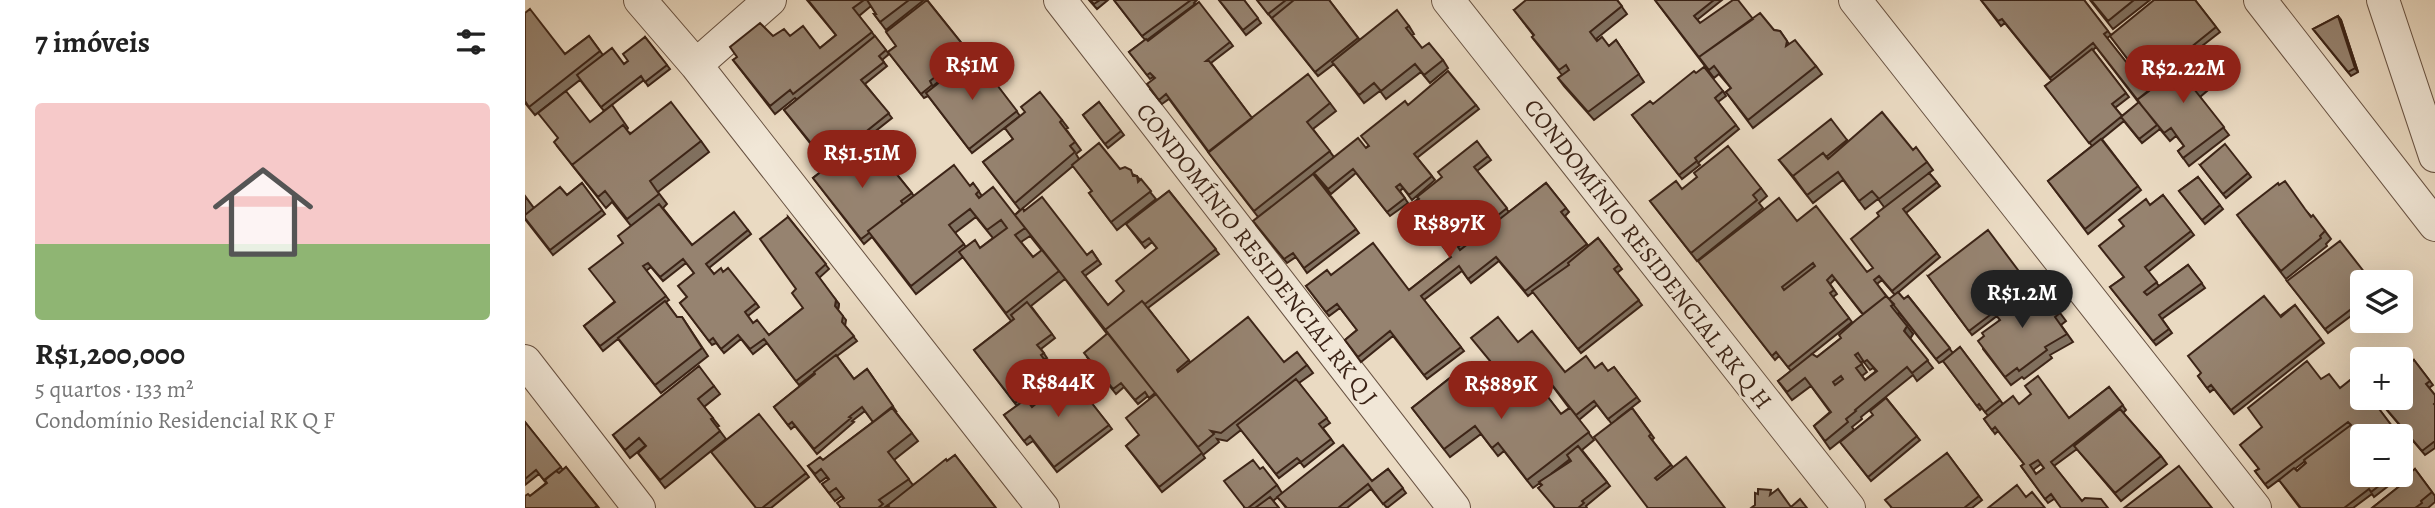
<!DOCTYPE html>
<html lang="pt">
<meta charset="utf-8">
<style>
body{margin:0;font-family:Alegreya,serif;background:#f6f6f6;color:#222;height:100vh;display:flex;flex-direction:column;font-size:26px;white-space:nowrap}
*{box-sizing:border-box;margin:0}
p{font-size:23px;color:#767676}
.icon{flex:none;width:38px;height:38px;fill:none;stroke:currentColor;stroke-width:2;stroke-linecap:round;stroke-linejoin:round}
.map{position:relative;flex:1;overflow:hidden}
.side{display:flex;flex-direction:column;background:#fff;width:525px}
.side>*{flex:none}
.tools{position:absolute;left:1825px;top:270px;display:grid;gap:14px}
.tools a{display:grid;place-items:center;width:63px;height:63px;border-radius:7px;background:#fff;box-shadow:0 7px 28px #0002;font-size:35px}
.price{position:absolute;translate:-50% -60px;padding:0 16px;border-radius:24px;background:#8f2418;color:#fff;font-size:23px;line-height:46px;filter:drop-shadow(0 2px 4px #0008)}
.price::after{content:'';position:absolute;left:50%;top:42px;width:21px;height:16px;margin-left:-10px;background:inherit;clip-path:polygon(0 0,100% 0,50% 100%)}
.price.current{background:#222;color:#fff}
ul{padding:0;list-style:none}
li{display:grid;align-content:center;gap:14px;height:371px;padding:0 35px}
li+li{border-top:2px solid #e0e0e0}
li span{display:grid;place-items:center;height:217px;border-radius:7px;color:#555}
li>.icon{margin-inline-start:auto}
span .icon{width:126px;height:126px;fill:#fffc;stroke-width:1}
li b{font-size:30px}
h2{display:flex;justify-content:space-between;align-items:center;height:84px;padding:0 35px;font-size:30px}
main{display:flex;flex:1;min-height:0}
.map>svg:first-child{display:block}
</style>
<main>
<section class="side">
<h2>7 imóveis<svg class="icon" aria-label="filters" viewBox="0 0 24 24"><path d="M4 7h16M4 17h16"/><circle cx="9" cy="7" r="2"/><circle cx="15" cy="17" r="2"/></svg></h2>
<ul>
<li><span style="background:linear-gradient(#f6c9c9 65%,#8fb573 0)"><svg class="icon" aria-label="home" viewBox="0 0 24 24"><path d="M3 11l9-7 9 7M6 9v11h12V9"/></svg></span><div><b>R$1,200,000</b><p>5 quartos · 133 m²</p><p>Condomínio Residencial RK Q F</p></div></li>
</ul>
</section>
<div class="map">
<svg width="1910" height="508" viewBox="0 0 1910 508">
<rect width="100%" height="100%" fill="#eadac2"/>
<filter id="stains"><feTurbulence type="fractalNoise" baseFrequency=".00286" numOctaves="4"/><feColorMatrix values="0 0 0 0 .2 0 0 0 0 .09 0 0 0 0 .02 0 0 0 .5 -.17"/></filter>
<radialGradient id="worn" r=".72"><stop offset=".6" stop-color="#630" stop-opacity="0"/><stop offset="1" stop-color="#630" stop-opacity=".3"/></radialGradient>
<g fill="none" stroke-linecap="round" stroke-linejoin="round">
<defs>
<path id="minor" d="M115,0L171,65L518,508
M535,0L929,508
M923,0L1324,508
M1330,0L1730,508
M1735,0L1910,225
M1858,0L1910,156
M171,65L245,0
M0,361L114,508"/>
</defs>
<!-- minor casing -->
<use href="#minor" stroke="#685242" stroke-width="34"/>
<!-- minor -->
<use href="#minor" stroke="#f1e7d7" stroke-width="32"/>
</g>
<!-- wall -->
<path fill="#817160" stroke="#3c2417" stroke-width="2" fill-rule="evenodd" d="M282,0H399L361,30L349,14H351L346,6L334,16L364,54L357,60L362,66L340,84L367,118L333,145L355,174L365,166L389,196L445,186L448,183L457,196L490,215L495,210L458,162L488,139L480,128L537,120L543,128L541,129L556,150L551,154L554,159L595,169L612,176L631,199L592,230L564,193L567,191L548,166L498,208L499,211L562,255L567,251L576,264L560,276L583,305L599,292L632,248L627,242L620,248L601,224L644,191L694,254L623,308L665,362H759L782,365L788,373L774,383L805,423L798,428L809,443L779,467L775,462L754,478L716,430L702,441L692,439L694,442L678,455L680,458L637,492L601,446L614,435L625,399L623,396L613,404L599,387L591,394L562,357L582,334L540,279L506,306L530,338L516,349L522,358L519,359L524,366L523,367L530,375L539,368L587,429L532,472L508,441L502,445L479,415L492,406L449,350L486,321L438,257L391,294L347,237L339,244L288,178L303,166L259,110L272,100L270,98L250,114L208,60L248,36H265L295,48L311,35ZM451,217L468,238L455,248L441,247L430,233ZM505,236L517,251L508,257L496,242ZM517,388L522,395L507,407L502,400Z
M402,0L446,55L408,86L409,87L449,55L495,116L447,153L403,96L399,98L363,52L371,46Z
M564,0H583L572,9Z
M589,0H672L669,3L670,4L622,40L623,41L705,42L708,46L686,63L727,118L805,103L811,111L788,129L809,157L841,148L883,105H951L954,109L892,158L910,180L887,200L878,188L875,191L883,203L865,216L831,173L806,194L791,175H790L834,233L782,273L771,257L762,263L731,225L733,217L689,160L644,99L637,104L625,89L629,78L628,77L625,79L604,52L620,40Z
M694,0H719L736,23L721,35Z
M732,0H804L835,40L884,26L889,34L887,35L897,48L918,60L923,68L905,83L896,72L861,99L855,91L839,103L809,64L793,76Z
M1092,0L1102,14L1071,39L1084,46L1091,40L1119,82L1069,120L1039,86L1033,78L1037,75L1013,45L1007,37L1009,36L989,10Z
M1130,0H1197L1172,20L1175,23L1228,19L1249,30L1255,31L1264,44L1291,66L1297,74L1228,128L1201,92L1206,88L1194,74L1189,78Z
M1456,0H1559L1586,35L1670,0L1695,32L1637,77L1633,73L1621,83L1585,36L1582,38L1624,91L1689,72L1695,80L1675,97L1704,135L1664,166L1653,151L1659,146L1651,136L1645,141L1634,128L1635,129L1617,143L1599,121L1577,139L1616,190L1563,234L1523,181L1567,146L1520,86L1527,81L1480,23L1476,26ZM1571,47L1614,103L1597,116L1590,108L1604,97L1568,50Z
M1565,0H1625L1588,29Z
M0,13L40,54L64,36L78,55L99,64L103,61L120,37L145,69L123,86L119,80L79,111L55,80L10,115L0,103Z
M1813,16L1816,20L1833,72L1826,76L1788,29Z
M1198,91L1201,96L1193,102L1214,129L1173,163L1175,165L1157,179L1107,115L1128,104Z
M574,102L599,135L583,148L558,115Z
M65,122L106,133L176,141L184,152L133,192L142,204L138,208L167,245L223,230L226,234L184,268L189,274L198,272L231,303L234,307L223,316L228,323L244,335L278,308L271,289L263,217L304,269L294,278L314,304L313,310L321,320L320,326L332,341L312,356L329,379L342,369L371,411H370L393,441L369,460L388,485L430,455L471,508H362L364,506L363,505L360,507V508H315L319,498L317,496L310,501L297,484L304,480L302,477L295,482L283,466L298,460L348,422L340,411L327,421L329,422L292,454L270,426L266,429L249,407L290,374L289,373L274,385L242,343L228,354L216,339L199,353L191,343L187,345L155,303L162,297L169,273L161,263L138,281L126,267L121,271L144,300L141,302L152,317H157L183,356L136,393L93,339L78,351L59,326L89,302L98,243L106,226L87,202L81,208L32,146Z
M1322,140L1323,141L1388,150L1402,162L1408,170L1404,173L1415,186L1381,213L1415,257L1370,295L1357,280L1352,284L1364,299H1379L1383,296L1428,353L1435,347L1478,404H1494L1544,418L1584,387L1601,410L1598,413L1636,456L1642,464L1596,501L1552,449L1529,466L1557,501L1583,508L1529,499L1523,503L1496,466L1499,464L1473,431L1470,434L1459,419L1463,416L1457,408L1455,410L1418,361L1414,363L1374,313L1372,314L1388,334L1385,338L1408,368L1392,381L1388,375L1336,417L1337,419L1327,427L1329,430L1305,449L1289,426L1305,412L1286,386L1267,400L1253,381L1266,371L1254,356L1250,360L1173,261L1272,221L1342,272L1348,268L1354,216L1359,207L1353,199L1340,209L1318,180L1288,203L1254,160ZM1310,279L1338,315L1316,338L1292,357L1287,354L1327,322L1308,297L1312,294L1305,284ZM1338,361L1345,370L1348,368L1351,371L1340,380L1337,376L1342,372L1336,363ZM1516,464L1519,468L1511,474L1508,470Z
M963,156L966,160L952,171L984,212L1021,183L1044,212L1040,216L1063,246L1073,238L1097,269L1092,273L1117,305L1056,353L1008,292L1003,296L974,261L946,283L937,271L899,300L939,351L902,379L868,336L836,362L820,340L832,330L815,308L804,316L781,286L806,275L884,290L926,257L924,239L909,219L901,226L886,205L917,177Z
M1675,165L1723,173L1726,177L1701,198Z
M1673,177L1698,209L1680,224L1654,191Z
M57,183L80,214L28,255L0,219V196L9,208L42,195Z
M1236,188L1242,196L1234,203L1238,208L1172,261L1125,201L1157,189Z
M1638,195L1669,235L1623,272L1634,286L1663,265L1680,288L1637,319L1647,333L1631,345L1585,287L1599,277L1625,205Z
M1781,211L1800,231L1806,239L1801,244L1802,246L1761,279L1718,223Z
M1403,276L1512,295L1535,313L1541,321L1536,325L1548,342L1525,355L1527,358L1499,379L1497,377L1486,385L1458,349L1459,336L1475,320L1472,316L1447,335Z
M1762,281L1838,282V307L1803,333Z
M1770,305L1799,343L1709,414L1689,389L1685,392L1673,376Z
M993,342L1040,372L1070,368L1083,371L1089,367L1115,401L1092,419L1107,408L1129,438L1127,440L1148,467L1123,508L1086,423L1072,405L1054,420L1069,440L1057,450L1085,486L1061,506L1062,508H1030L1015,483L1008,488L979,451L973,456L956,434L925,457L887,408L944,363L979,408L994,397ZM1023,380L1044,408L1036,414L1015,387ZM1045,459L1046,461L1026,474Z
M1889,360L1908,385L1904,388L1910,395V448L1900,455L1860,408Z
M1796,379L1815,388L1845,397L1874,436H1850L1849,435L1838,436L1871,480L1849,497L1847,494L1828,508H1775L1754,480L1743,488L1730,471L1733,469ZM1780,461L1781,463L1772,471L1770,469Z
M189,386L195,394L179,407L194,426L192,427L201,439L140,488L113,453L120,446L105,458L88,435Z
M1361,398L1395,440L1346,481L1315,442L1348,415Z
M0,422L38,470L41,467L74,508H0L5,496L21,483L14,474L0,485Z
M1422,453L1457,500L1447,508H1366Z
M735,469L752,485L757,493L847,481L863,469L881,493L862,508L846,489L822,508H761L753,497L748,501L754,508H719Z
M1890,469L1910,496V502L1903,508H1847L1881,481Z
M281,473L284,477L246,508H231Z"/>
<!-- shaded-wall -->
<path fill="#695c4e" stroke="#3c2417" stroke-width="2" d="M1813,16L1816,20L1833,72L1830,68Z
M311,300L314,304L313,310L310,306Z
M1382,326L1388,334L1385,339L1379,331Z"/>
<!-- building -->
<path fill="#968370" stroke="#3c2417" stroke-width="2" fill-rule="evenodd" d="M283,0H339L328,8L347,32L268,94L265,90L245,106L208,60L212,57L205,47L235,23L248,36L259,29L265,36L278,26L295,48L311,35Z
M342,0H384L355,22L349,14H351Z
M402,0L443,51L405,81L407,85L396,94L363,52L371,46L361,32Z
M565,0H575L569,4Z
M589,0H666L617,36Z
M694,0H719L733,18L718,30Z
M732,0H761L743,14Z
M769,0H804L833,38L790,72L747,18Z
M1001,0H1092L1097,6L1065,32L1072,41L1077,37L1084,46L1091,40L1114,74L1063,112L1033,78L1044,70L1041,65L1034,70L1007,37L1009,35L989,10Z
M1130,0H1189L1169,16L1175,23L1208,0H1213L1228,19L1174,57L1177,61Z
M1456,0H1559L1583,31L1579,34L1624,91L1612,100L1615,103L1568,43L1525,78L1477,19L1473,21Z
M1566,0H1609L1583,21Z
M1629,0H1670L1691,27L1634,73L1630,69L1618,79L1585,36Z
M674,2L705,42L681,61H684L727,118L684,152L641,94L634,100L622,84L630,78L625,73L622,75L604,52L621,39L623,41Z
M5,9L40,54L64,36L75,51L4,107L0,101V13Z
M872,10L884,26L881,28L897,48L904,43L918,60L899,75L890,64L856,91L849,83L834,95L807,62Z
M1235,13L1249,30L1255,31L1262,41L1261,46L1270,40L1291,66L1223,120L1201,92L1206,88L1189,66L1184,70L1174,57Z
M1813,16L1830,68L1823,72L1788,29Z
M350,36L361,50L354,56L359,62L336,80L364,113L302,163L259,110Z
M120,37L142,65L120,82L116,76L76,107L52,75L87,48L99,64L103,61L98,54Z
M1567,49L1601,93L1587,104L1597,116L1564,143L1520,86Z
M1673,51L1689,72L1669,89L1699,127L1658,158L1653,151L1659,146L1646,128L1639,133L1612,100Z
M449,55L492,111L444,149L401,93Z
M1179,67L1198,91L1190,98L1211,125L1170,158L1172,161L1154,175L1107,115L1125,101L1128,104L1169,71L1171,73Z
M923,71L951,105L889,154L907,176L884,195L875,184L871,187L880,198L862,212L828,169L803,189L789,173L833,138L841,148L844,146L836,136L880,101L883,105Z
M783,74L805,103L782,122L805,151L729,211L683,152Z
M41,91L65,122L87,105L103,128L102,130L98,125L47,165L52,171L29,142L33,138L13,113Z
M515,92L537,120L535,122L550,142L545,146L550,152L490,203L458,162L488,139L480,128L500,112L496,107Z
M146,102L176,141L125,181L134,194L102,219L80,191L73,197L47,165L98,125L105,134Z
M574,102L596,131L580,144L558,115Z
M1614,102L1632,125L1614,139L1596,117Z
M1357,112L1388,150L1391,147L1402,162L1354,199L1347,191L1334,201L1313,172L1282,195L1268,176L1298,153L1303,159Z
M1306,119L1322,140L1301,157L1298,153L1268,176L1271,180L1254,160Z
M1576,139L1613,186L1560,229L1523,181Z
M952,141L963,156L949,167L982,208L933,247L935,250L1021,183L1041,208L1036,212L1062,244L1000,291L971,257L943,279L934,266L896,296L936,347L899,375L865,331L833,357L820,340L832,330L812,304L801,312L781,286L802,270L806,275L848,243L884,290L926,257L916,244L924,238L906,215L898,221L886,205L894,199L892,197L917,177L913,172Z
M574,143L595,169L600,167L606,170L608,176H612L613,182L616,179L626,191L586,222L564,193L567,191L547,165Z
M332,144L355,174L365,166L387,193L376,201L378,204L343,231L344,233L336,239L288,178Z
M1700,144L1723,173L1698,194L1675,165Z
M1203,146L1236,188L1228,195L1232,200L1166,253L1125,201L1151,181L1157,189L1172,177L1169,173Z
M429,165L445,186L448,183L454,191L451,194L454,198L468,187L500,228L490,235L508,257L517,250L534,271L481,313L434,252L450,240L455,248L482,228L476,220L462,230L445,209L424,225L439,244L386,286L343,231Z
M1404,173L1412,182L1378,209L1412,253L1367,291L1354,276L1349,280L1361,296L1338,314L1307,275L1302,280L1309,290L1305,293L1324,318L1263,367L1251,352L1247,356L1173,261L1254,198L1272,221L1291,206L1342,272L1348,268L1326,239L1354,216L1352,213ZM1288,263L1290,266L1259,290L1257,287Z
M788,174L831,229L779,268L768,253L759,259L728,221Z
M1673,177L1695,205L1677,220L1654,191Z
M1760,181L1780,209L1786,217L1788,215L1800,231L1795,236L1796,238L1756,271L1712,215L1753,183L1754,185Z
M57,183L77,210L25,250L0,218V215L35,187L42,195Z
M644,191L691,249L620,304L617,301L580,330L583,333L490,215L498,208L499,211L517,197L562,255L567,251L573,260L557,272L583,305L599,291L591,281L632,248L624,238L617,243L601,224Z
M1638,195L1666,231L1620,267L1632,282L1619,292L1622,295L1663,265L1677,283L1634,315L1644,329L1628,341L1585,287L1599,277L1574,246L1599,226L1594,220L1621,199L1625,205Z
M134,204L167,245L209,212L223,230L181,264L189,274L196,268L198,272L203,268L231,303L220,312L228,323L232,320L244,335L278,308L267,293L271,289L235,239L263,217L301,264L291,273L311,300L310,306L318,316L317,322L329,336L271,381L239,339L225,349L213,335L196,349L188,338L184,341L155,303L162,297L153,286L169,273L158,259L135,277L123,263L118,266L141,296L75,346L59,326L90,302L64,269L98,243L93,236Z
M1463,230L1502,282L1467,310L1469,312L1444,331L1403,276Z
M1073,238L1094,265L1089,269L1114,300L1053,349L1007,291L1044,265L1043,263Z
M1815,241L1847,282H1838V300L1800,329L1762,281Z
M1503,282L1512,295L1518,291L1535,313L1530,317L1542,334L1520,347L1522,350L1494,371L1492,368L1480,377L1453,341L1459,336L1457,333L1475,320L1467,310Z
M1373,292L1379,299L1383,296L1425,348L1411,359L1364,299Z
M1361,296L1369,304L1366,306L1382,326L1379,331L1403,360L1387,373L1382,367L1330,410L1331,411L1321,419L1323,422L1300,441L1289,426L1306,412L1280,378L1262,392L1253,381L1287,354L1292,357L1316,338L1314,335L1331,320ZM1333,353L1339,362L1342,360L1352,371L1340,380L1331,368L1337,364L1330,355ZM1316,376L1318,379L1310,385L1308,382Z
M1739,296L1756,317L1770,305L1796,339L1706,410L1686,385L1682,388L1673,376L1676,373L1663,356Z
M140,301L152,317H157L177,348L130,385L93,338Z
M617,301L664,360L652,370L653,372L723,317L759,362L772,352L782,365L696,433L686,431L689,434L673,447L580,330Z
M502,302L527,334L512,345L519,353L516,355L521,362L520,363L528,373L490,403L449,350L489,319L486,315Z
M973,317L993,342L1007,331L1040,372L1061,356L1070,368L1077,363L1083,371L1089,367L1112,397L1083,419L1069,401L1051,415L1020,376L994,396L946,338Z
M583,333L630,393L624,398L620,392L610,400L596,383L588,389L559,353Z
M1435,347L1475,400L1460,412L1454,404L1452,406L1418,361Z
M311,355L329,379L342,369L368,406L348,422L337,407L324,417L326,418L289,449L267,422L263,425L249,407L290,374L289,372Z
M1889,360L1905,381L1901,384L1910,395V403L1909,404L1910,405V441L1897,451L1857,404L1852,397H1876V370Z
M1782,361L1796,379L1804,374L1815,388L1829,377L1838,388V397H1845L1873,434L1871,436H1850L1846,431L1838,436V474H1867L1868,475L1846,492L1844,489L1819,508H1776L1754,480L1769,468L1772,471L1781,463L1779,460L1826,425L1823,422L1740,484L1730,471L1734,469L1715,445L1737,427L1723,408Z
M944,363L977,404L975,406L978,409L1012,383L1036,414L1045,408L1064,432L1002,480L973,443L967,448L950,426L919,449L887,408Z
M174,366L189,386L173,399L188,418L186,419L195,431L135,480L113,453L121,446L114,438L100,450L88,435Z
M539,368L584,425L529,467L505,436L499,441L479,415L501,399L507,407L523,394L516,386Z
M1513,376L1544,418L1584,387L1598,405L1526,462L1557,501L1560,498L1576,499L1583,508H1536L1526,494L1520,499L1496,466L1499,464L1470,427L1467,430L1459,419L1488,396L1494,404L1506,394L1500,386ZM1513,460L1519,468L1511,474L1505,465Z
M771,379L802,418L794,424L806,439L776,462L772,458L751,474L712,425Z
M631,394L677,453L634,487L601,446L614,435L601,418Z
M1361,398L1392,436L1343,477L1315,442L1348,415L1345,411Z
M367,408L387,433L363,452L384,479L354,500L358,504L353,508H316L312,503L319,498L311,488L304,493L297,484L304,479L296,469L290,474L283,466L295,457L298,460Z
M1107,408L1126,434L1124,436L1146,465L1130,478L1132,480L1161,457L1200,508H1123L1069,437Z
M1595,409L1636,456L1590,493L1549,446Z
M234,414L281,473L237,508H231L186,452Z
M0,422L36,467L19,480L11,470L0,479Z
M818,445L847,481L863,469L878,488L858,504L843,484L813,508H762L752,497Z
M1053,446L1082,482L1057,501L1059,503L1053,508H1030L1013,488L1017,485L1014,482L1046,461L1042,455Z
M1422,453L1454,496L1439,508H1367L1360,500Z
M430,455L470,507L469,508H362L364,506L363,505L421,459L422,461Z
M728,460L735,469L738,467L752,485L723,508H720L699,481Z
M1654,466L1687,508H1599Z
M41,467L72,506L69,508H0V496L3,494L5,496L22,483L20,480L31,471L34,473Z
M1890,469L1907,492L1896,501L1897,503L1890,508H1847L1881,481L1878,478Z
M1492,485L1501,497L1507,492L1520,508H1463Z
M1233,489L1246,490L1245,495L1253,489L1266,507L1275,499L1282,508H1226L1230,505V493L1233,494Z
M745,497L754,508H730Z"/>
<g text-anchor="middle" stroke-width="5" stroke-linejoin="round" paint-order="stroke">
<!-- street labels -->
<g font-size="24" fill="#3c2417" stroke="#f1e7d7">
<text transform="translate(732 254) rotate(52)" y="8">CONDOMÍNIO RESIDENCIAL RK Q J</text>
<text transform="translate(1123 254) rotate(52)" y="8">CONDOMÍNIO RESIDENCIAL RK Q H</text>
</g>
</g>
<rect width="100%" height="100%" filter="url(#stains)"/>
<rect width="100%" height="100%" fill="url(#worn)"/>
</svg>
<div class="tools">
<a><svg class="icon" aria-label="layers" viewBox="0 0 24 24"><path d="M12 4l9 5-9 5-9-5zM3 14l9 5 9-5"/></svg></a>
<a>+</a>
<a>−</a>
</div>
<b class="price" style="left:447px;top:102px">R$1M</b>
<b class="price" style="left:1658px;top:105px">R$2.22M</b>
<b class="price" style="left:337px;top:190px">R$1.51M</b>
<b class="price" style="left:924px;top:260px">R$897K</b>
<b class="price current" style="left:1497px;top:330px">R$1.2M</b>
<b class="price" style="left:533px;top:419px">R$844K</b>
<b class="price" style="left:976px;top:421px">R$889K</b>
</div>
</main>
